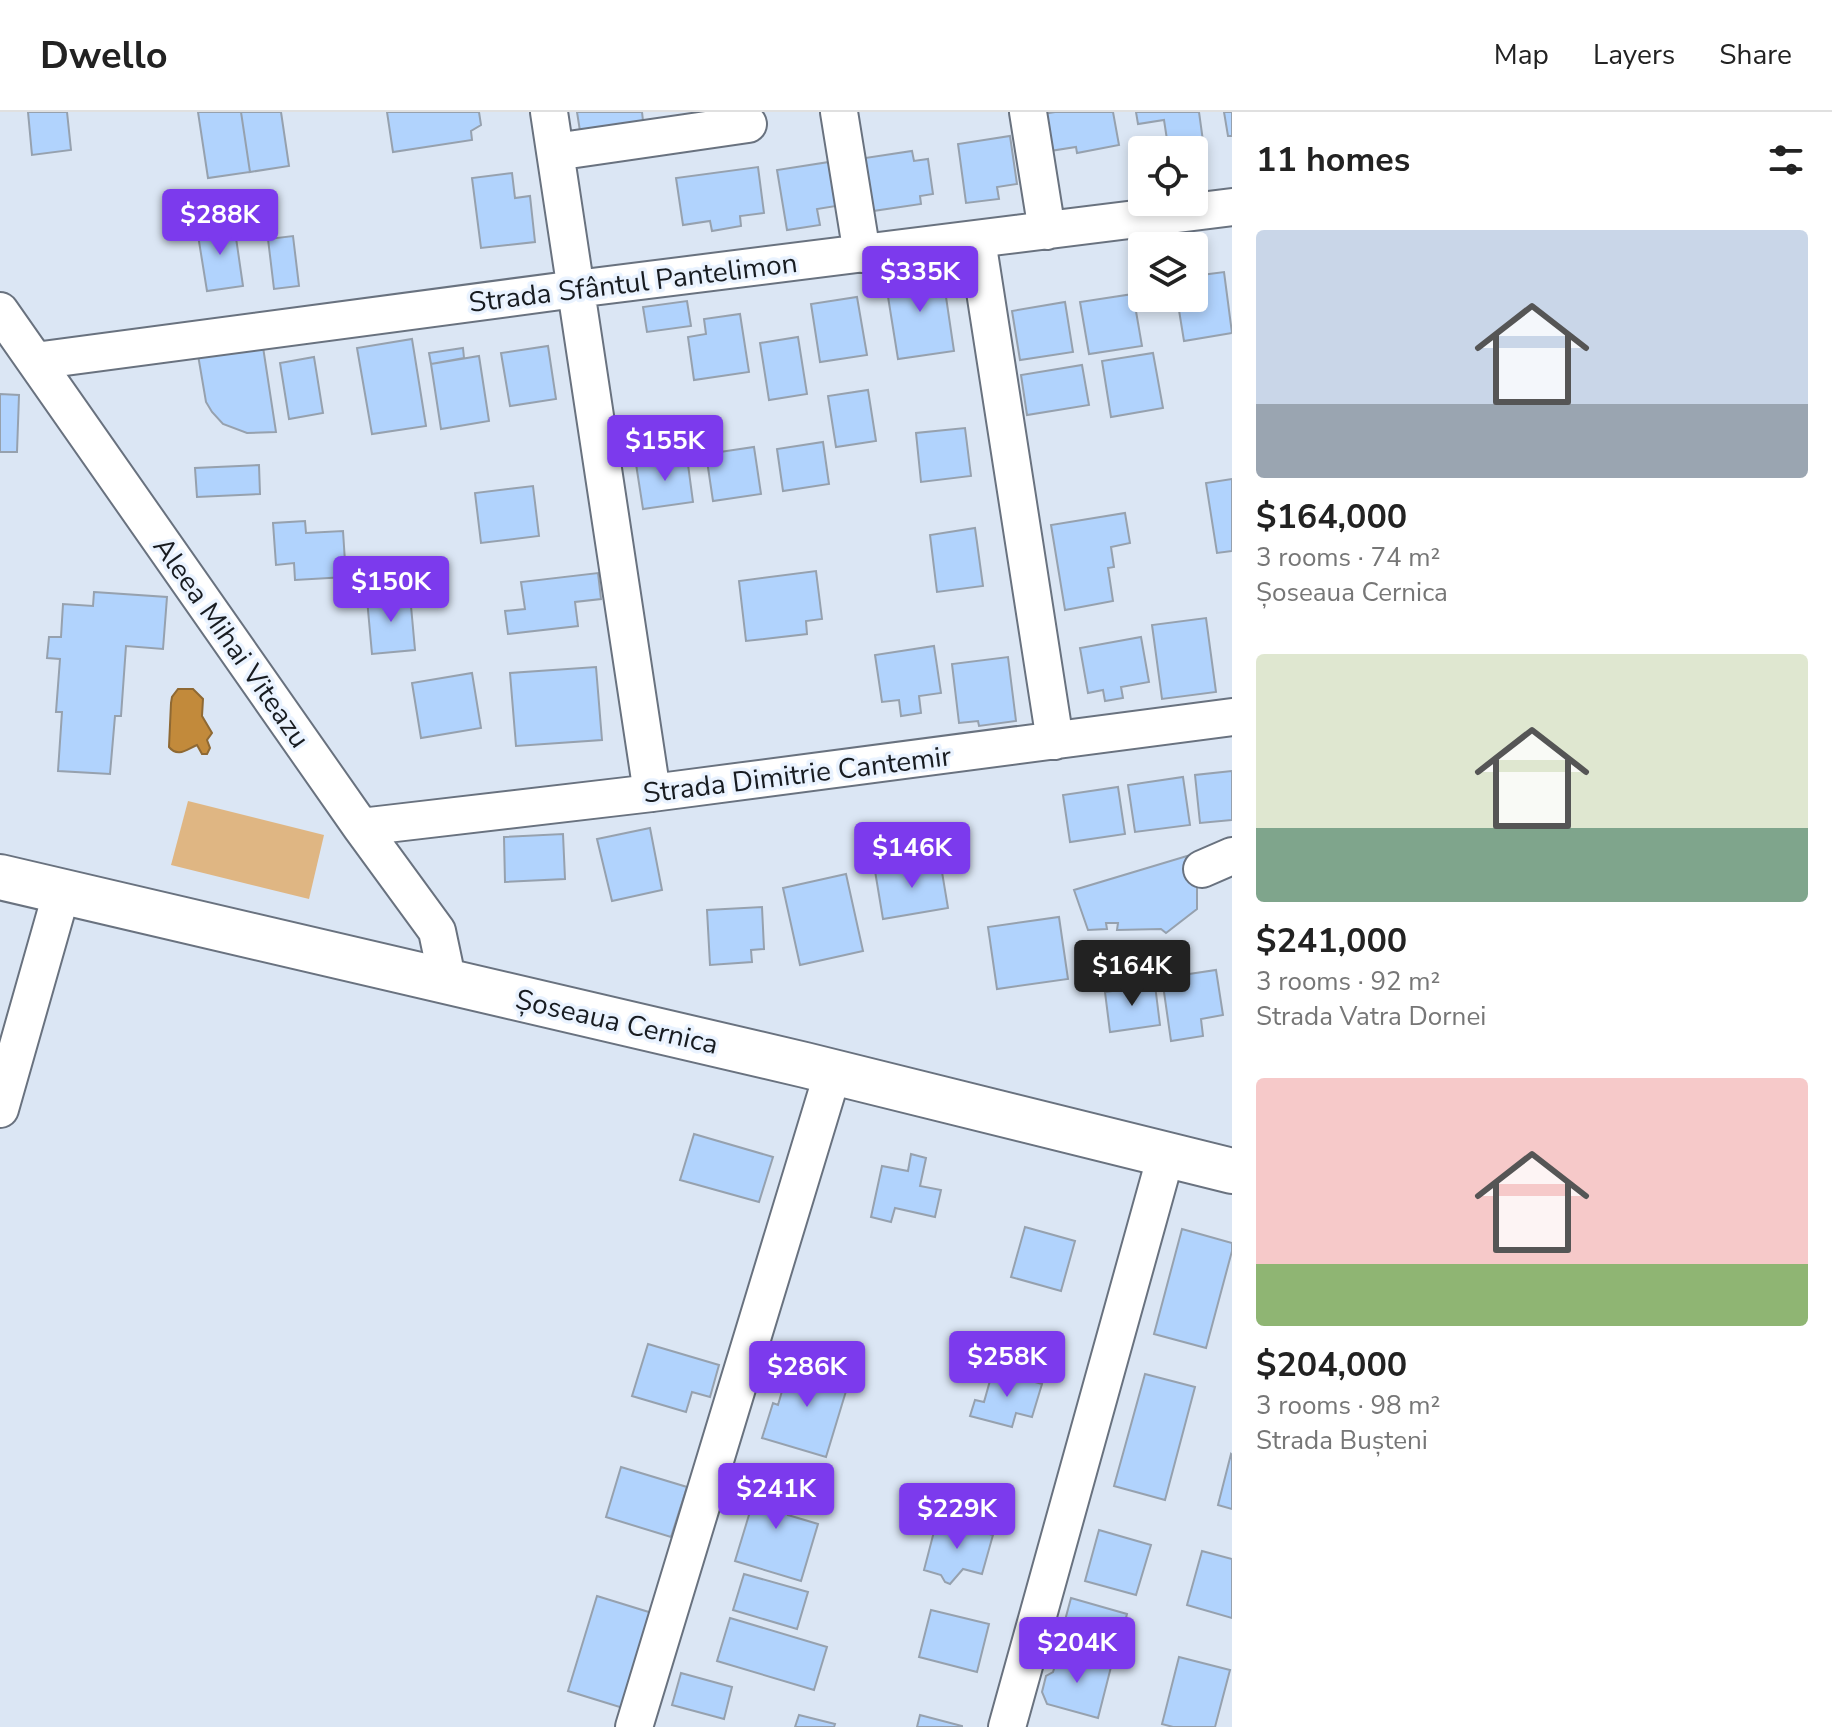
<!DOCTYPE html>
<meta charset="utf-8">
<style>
body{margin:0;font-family:"Nunito Sans",sans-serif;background:#f2f2f2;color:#222;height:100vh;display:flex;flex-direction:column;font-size:30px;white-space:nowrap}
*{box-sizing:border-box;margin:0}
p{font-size:26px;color:#767676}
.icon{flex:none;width:44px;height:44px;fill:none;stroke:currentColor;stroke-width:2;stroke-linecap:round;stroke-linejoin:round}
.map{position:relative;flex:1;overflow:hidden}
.panel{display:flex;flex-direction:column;background:#fff;width:600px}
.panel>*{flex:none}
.controls{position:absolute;left:1128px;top:24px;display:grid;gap:16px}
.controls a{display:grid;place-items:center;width:80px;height:80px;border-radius:8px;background:#fff;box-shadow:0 4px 12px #0003;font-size:40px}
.price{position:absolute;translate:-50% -68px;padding:0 18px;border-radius:8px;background:#7c3aed;color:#fff;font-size:26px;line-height:52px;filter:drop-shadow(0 2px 4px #0008)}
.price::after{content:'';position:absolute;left:50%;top:48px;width:24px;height:18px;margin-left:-12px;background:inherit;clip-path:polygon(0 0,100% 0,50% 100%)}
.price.active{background:#222;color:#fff}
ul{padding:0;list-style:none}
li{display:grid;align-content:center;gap:16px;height:424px;padding:0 24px}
li span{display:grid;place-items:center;height:248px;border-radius:8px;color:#555}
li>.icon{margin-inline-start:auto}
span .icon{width:144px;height:144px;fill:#fffc;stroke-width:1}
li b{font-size:34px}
h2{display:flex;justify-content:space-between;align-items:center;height:96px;padding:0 24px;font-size:34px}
header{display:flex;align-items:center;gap:48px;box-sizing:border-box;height:112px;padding:0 40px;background:#fff;border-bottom:2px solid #e0e0e0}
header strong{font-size:38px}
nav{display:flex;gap:44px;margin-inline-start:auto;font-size:28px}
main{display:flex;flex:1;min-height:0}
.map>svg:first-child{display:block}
</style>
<header>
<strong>Dwello</strong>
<nav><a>Map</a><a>Layers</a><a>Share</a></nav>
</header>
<main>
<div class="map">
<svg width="1232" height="1615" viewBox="0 0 1232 1615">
<rect width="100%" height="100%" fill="#dbe6f4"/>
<!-- green -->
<path fill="#dfb683" d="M188,689L324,723L309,787L171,753Z"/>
<!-- water -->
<path fill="#c28a3b" stroke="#8f6933" stroke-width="2" d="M178,577H193L203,587L202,604L212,621L207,628L210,636L207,642H202L197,633C187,637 178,646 169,635L171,591L172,585Z"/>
<!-- building -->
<path fill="#b1d3fd" stroke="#96a1ae" stroke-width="2" d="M28,0H67L71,38L32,43Z
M198,0H241L250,60L208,66Z
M241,0H281L289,54L250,60Z
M387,0H479L481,13L471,19L472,28L393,40Z
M577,0H642L643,9L580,19Z
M1055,0H1113L1119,33L1077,41L1076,35L1050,39L1043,2Z
M1136,0H1199L1203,29L1168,34L1164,8L1138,12Z
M1224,0H1232V24H1228Z
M1010,24L1017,72L997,75L999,87L966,91L958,32Z
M912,39L914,49L928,47L933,82L920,84L921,92L873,99L865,46Z
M829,50L836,94L817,97L820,113L787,118L777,58Z
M758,55L764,101L740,104L741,114L712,119L710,109L683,113L676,66Z
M512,61L515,86L530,84L535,130L481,136L472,66Z
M234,112L243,174L207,179L197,117Z
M293,124L299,174L274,177L268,127Z
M942,158L954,239L898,247L885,166Z
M1224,160L1232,221L1184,229L1177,186H1194V164Z
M1133,182L1142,234L1089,242L1080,190Z
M857,185L867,243L820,250L811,192Z
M687,189L691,214L647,220L643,195Z
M1065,190L1073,240L1020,248L1012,199Z
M740,202L749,260L694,268L688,225L706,222L704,207Z
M798,225L807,282L769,288L760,231Z
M412,227L426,314L372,322L357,236Z
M548,234L556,287L510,294L501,241Z
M263,235L276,320L247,321L223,312L212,300L206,290L198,243Z
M463,236L464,246L431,252L429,241Z
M1153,241L1163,296L1111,305L1102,249Z
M479,244L489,309L441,317L431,252Z
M314,245L323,301L289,307L280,251Z
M1082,253L1089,293L1027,303L1021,263Z
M868,278L876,329L836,335L828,284Z
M0,282L19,283L17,340H0Z
M965,316L971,364L921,370L916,321Z
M823,330L829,372L783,379L777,337Z
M754,335L761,382L713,389L706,342Z
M687,345L693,390L643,397L636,352Z
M259,353L260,382L197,385L195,356Z
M1232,367V439L1217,441L1206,371Z
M533,374L539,424L481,431L475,381Z
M1125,401L1130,431L1111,435L1114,455L1108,456L1113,489L1065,498L1051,413Z
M305,409L306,421L343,419L346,465L295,468L294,451L276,453L273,411Z
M975,416L983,474L937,480L930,423Z
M816,459L822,507L806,509L807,522L746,529L739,469Z
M598,461L601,487L575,490L578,514L508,522L505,499L525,497L521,470Z
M94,480L167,485L163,537L126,534L121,604H115L110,662L58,659L62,600H56L60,547L47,546L49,525H61L63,492L93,494Z
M410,483L415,538L372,542L367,487Z
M1206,506L1216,580L1162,587L1152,513Z
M1141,525L1149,570L1121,575L1123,586L1105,589L1103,578L1088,581L1080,536Z
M934,534L941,581L919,584L921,601L901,604L899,588L882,590L875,543Z
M1008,545L1016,609L979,614L978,609L959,611L952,552Z
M596,555L602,628L516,634L510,561Z
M472,561L481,616L421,626L412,571Z
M1232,659V708L1200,711L1195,663Z
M1183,665L1190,713L1135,720L1128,673Z
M1118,675L1125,722L1070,730L1063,683Z
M650,716L662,778L612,789L597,727Z
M563,722L565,767L505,770L504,725Z
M1187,744L1197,775V797L1166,821L1161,817L1117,818L1118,811H1106L1107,817L1088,818L1074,778Z
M940,748L948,796L883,807L875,759Z
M846,762L863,839L800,853L783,776Z
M762,795L764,837L751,838L752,850L710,853L707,798Z
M1059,805L1068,867L997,877L988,815Z
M1216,858L1223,903L1201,907L1203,924L1171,929L1162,866Z
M1155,873L1160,913L1110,920L1105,880Z
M694,1022L773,1045L759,1090L680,1068Z
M911,1042L926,1046L920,1074L941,1078L935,1105L895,1096L891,1110L871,1105L882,1054L908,1059Z
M1025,1115L1075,1129L1061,1179L1011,1165Z
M1182,1117L1232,1131V1139L1206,1236L1154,1222Z
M648,1232L719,1253L710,1285L692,1280L686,1300L632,1284Z
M791,1248L850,1266L826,1345L762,1326L773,1291L778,1293Z
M993,1258L1042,1272L1032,1305L1016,1301L1012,1315L970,1304L975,1288L984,1290Z
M1145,1262L1195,1275L1165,1388L1114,1374Z
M1231,1342L1232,1343V1397L1218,1393Z
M621,1355L687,1375L671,1425L606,1405Z
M762,1360L798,1371L788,1403L818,1412L801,1469L735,1449Z
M937,1408L993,1423L982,1462L963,1457L950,1472L945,1470L941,1463L924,1458Z
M1099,1418L1151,1433L1136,1483L1085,1469Z
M1202,1439L1232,1447V1506L1187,1493Z
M744,1462L808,1480L797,1517L733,1498Z
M597,1484L652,1501L623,1596L568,1579Z
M1071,1486L1127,1502L1113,1553L1057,1538Z
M931,1498L989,1512L977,1560L919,1545Z
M730,1506L827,1535L814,1578L717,1549Z
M1059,1541L1111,1555L1098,1606L1047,1592L1042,1580L1046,1564L1053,1560Z
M1179,1545L1230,1558L1215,1615H1173L1162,1612Z
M681,1561L732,1575L724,1607L672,1593Z
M799,1603L835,1612L834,1615H795Z
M920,1603L962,1614V1615H917Z"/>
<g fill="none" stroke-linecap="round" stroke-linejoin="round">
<defs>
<path id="minor" d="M549,0L652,681
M839,0L862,142
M1028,0L1047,119
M555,40L748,12
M977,128L1055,629
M0,199L361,715L437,819L444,852L442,868
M35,249L576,177L1232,95
M361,715L652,681L1232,605
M1202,757L1232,744
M0,997L62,779
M634,1615L833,960
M1007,1615L1166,1043"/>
<path id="tertiary" d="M0,765L805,953L1232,1059"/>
</defs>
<!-- minor casing -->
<use href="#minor" stroke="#69727f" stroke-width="40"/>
<!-- tertiary casing -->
<use href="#tertiary" stroke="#69727f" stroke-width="48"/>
<!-- minor -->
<use href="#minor" stroke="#fff" stroke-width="36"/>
<!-- tertiary -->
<use href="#tertiary" stroke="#fff" stroke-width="44"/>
</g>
<g text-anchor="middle" stroke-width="7" stroke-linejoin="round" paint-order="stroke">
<!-- street labels -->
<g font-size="28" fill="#181c21" stroke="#eaf3ff">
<text transform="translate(633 170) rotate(-7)" y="10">Strada Sfântul Pantelimon</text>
<text transform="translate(232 530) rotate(55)" y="10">Aleea Mihai Viteazu</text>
<text transform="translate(797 662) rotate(-7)" y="10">Strada Dimitrie Cantemir</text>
<text transform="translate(617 909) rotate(13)" y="10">Șoseaua Cernica</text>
</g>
</g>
</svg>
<div class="controls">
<a><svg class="icon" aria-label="locate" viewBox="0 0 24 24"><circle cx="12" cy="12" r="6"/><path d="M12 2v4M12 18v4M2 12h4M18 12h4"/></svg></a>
<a><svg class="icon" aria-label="layers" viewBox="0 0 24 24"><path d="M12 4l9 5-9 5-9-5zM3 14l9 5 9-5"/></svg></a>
</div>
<b class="price" style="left:220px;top:145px">$288K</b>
<b class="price" style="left:920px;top:202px">$335K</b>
<b class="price" style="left:665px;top:371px">$155K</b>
<b class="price" style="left:391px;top:512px">$150K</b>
<b class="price" style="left:912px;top:778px">$146K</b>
<b class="price active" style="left:1132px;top:896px">$164K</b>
<b class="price" style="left:1007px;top:1287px">$258K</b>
<b class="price" style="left:807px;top:1297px">$286K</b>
<b class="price" style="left:776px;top:1419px">$241K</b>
<b class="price" style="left:957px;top:1439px">$229K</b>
<b class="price" style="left:1077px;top:1573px">$204K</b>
</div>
<section class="panel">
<h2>11 homes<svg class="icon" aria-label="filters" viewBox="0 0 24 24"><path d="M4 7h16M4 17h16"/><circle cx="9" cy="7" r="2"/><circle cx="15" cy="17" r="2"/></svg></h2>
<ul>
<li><span style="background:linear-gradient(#c9d6e8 70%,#9aa5b1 0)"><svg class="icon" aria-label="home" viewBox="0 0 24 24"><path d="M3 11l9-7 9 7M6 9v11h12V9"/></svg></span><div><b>$164,000</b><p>3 rooms · 74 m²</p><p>Șoseaua Cernica</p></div></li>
<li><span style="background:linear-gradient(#dfe7d0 70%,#7fa58c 0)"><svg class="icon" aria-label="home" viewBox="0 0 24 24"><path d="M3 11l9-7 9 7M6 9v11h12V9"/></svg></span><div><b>$241,000</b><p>3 rooms · 92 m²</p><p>Strada Vatra Dornei</p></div></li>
<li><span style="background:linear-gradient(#f6c9c9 75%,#8fb573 0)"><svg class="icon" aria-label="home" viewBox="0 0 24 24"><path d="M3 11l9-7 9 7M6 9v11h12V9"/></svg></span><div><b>$204,000</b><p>3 rooms · 98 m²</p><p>Strada Bușteni</p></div></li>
</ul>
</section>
</main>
